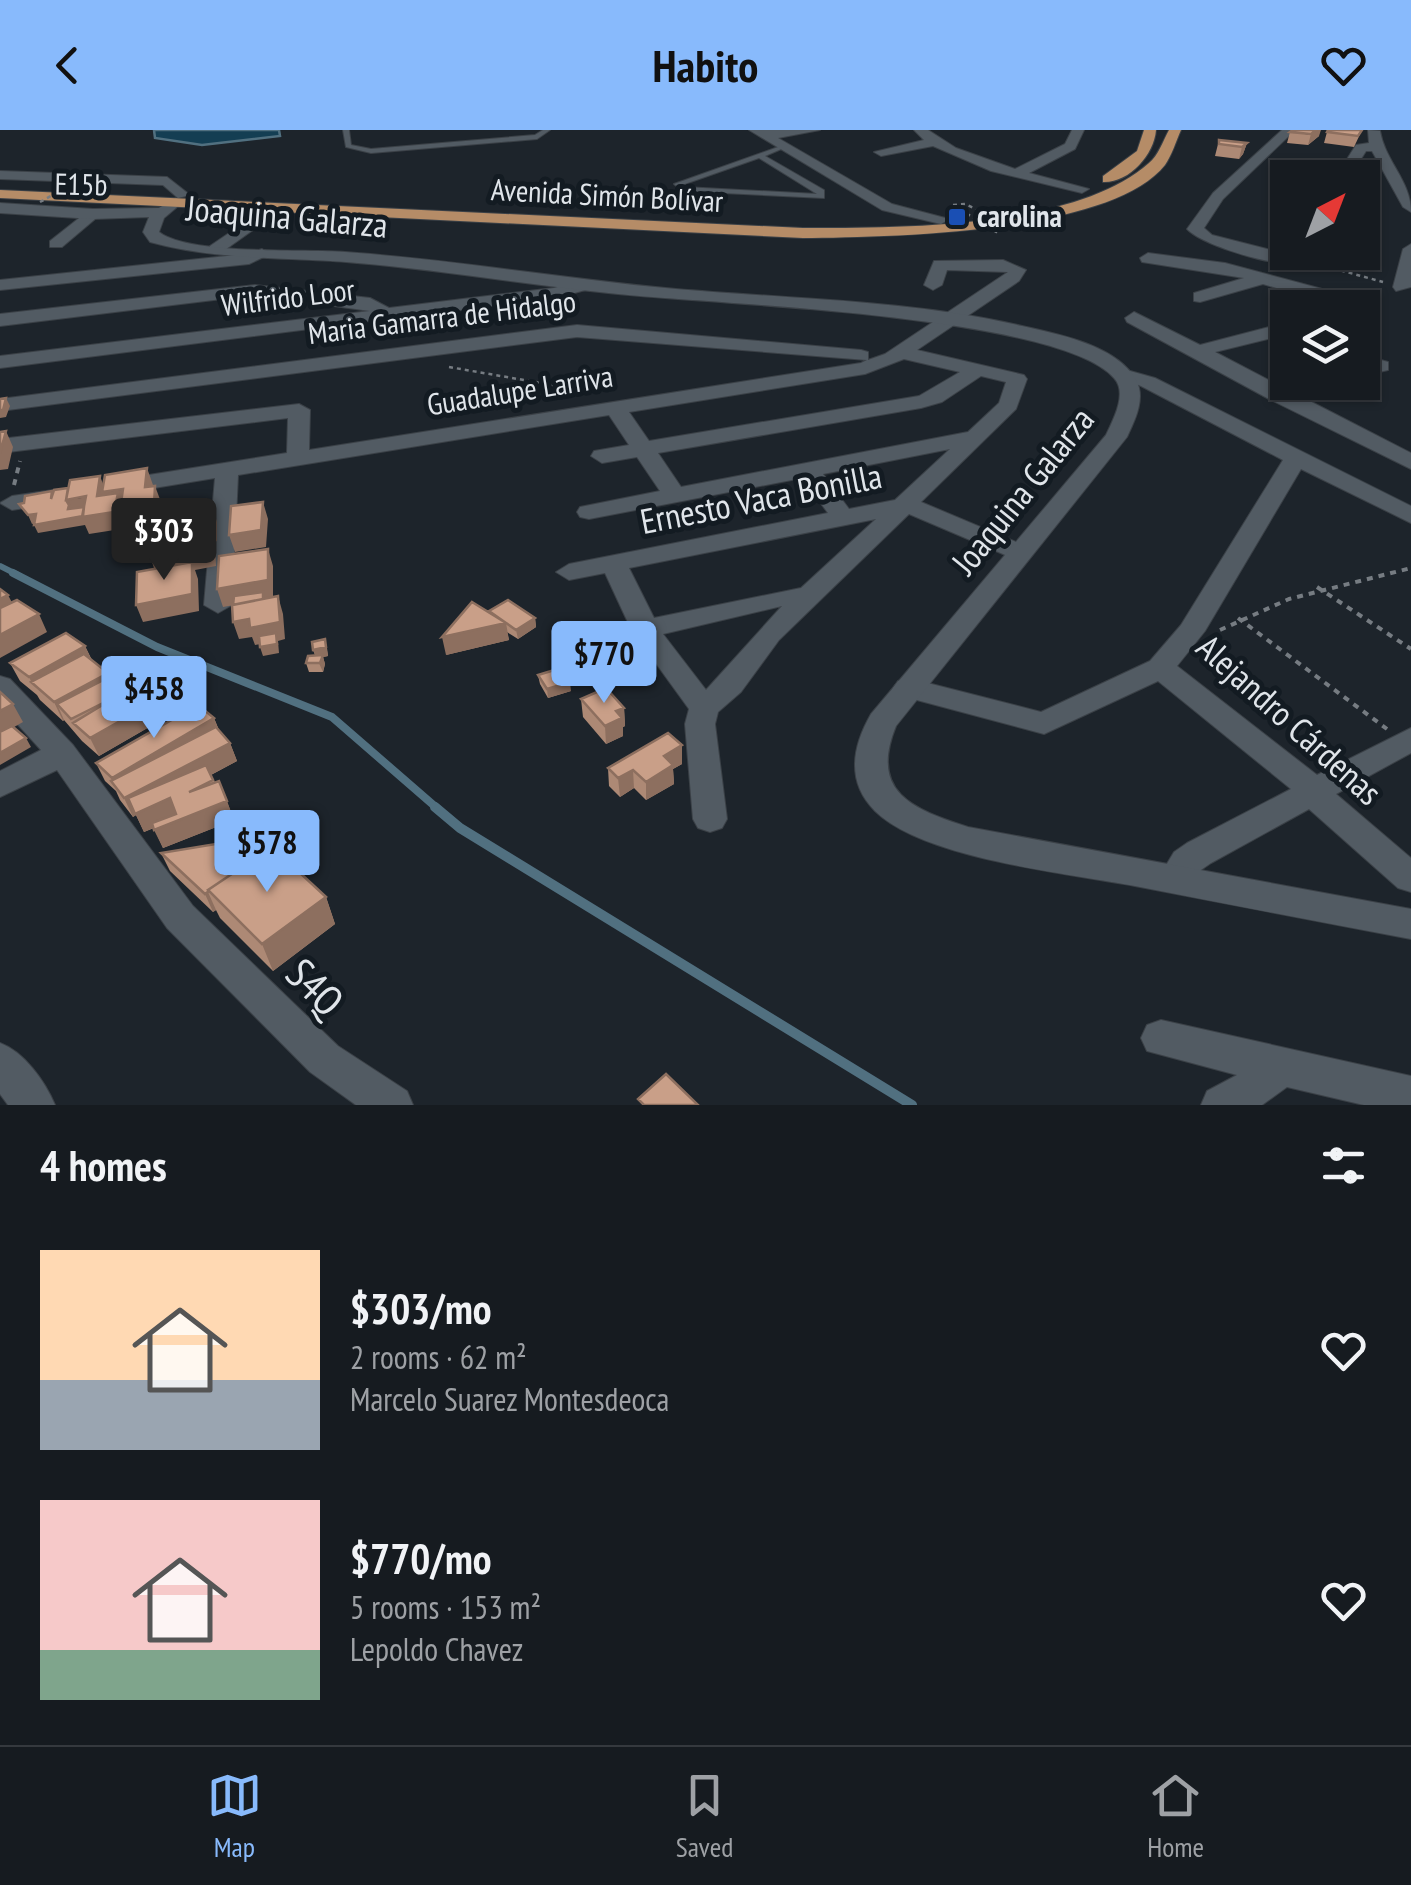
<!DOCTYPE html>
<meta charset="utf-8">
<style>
body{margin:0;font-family:"PT Sans Narrow",sans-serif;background:#23282d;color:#f1f3f6;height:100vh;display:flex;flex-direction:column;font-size:38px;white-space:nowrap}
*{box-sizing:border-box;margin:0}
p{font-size:32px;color:#9ea1a5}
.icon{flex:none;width:55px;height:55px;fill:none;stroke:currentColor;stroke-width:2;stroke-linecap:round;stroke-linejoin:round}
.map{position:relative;height:975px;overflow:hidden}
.side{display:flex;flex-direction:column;background:#161b20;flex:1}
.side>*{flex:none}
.needle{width:65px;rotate:42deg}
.buttons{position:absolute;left:1270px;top:30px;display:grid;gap:20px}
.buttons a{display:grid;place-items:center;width:110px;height:110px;border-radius:0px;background:#161b20;box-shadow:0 2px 8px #0004,0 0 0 2px #35393e;font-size:50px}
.price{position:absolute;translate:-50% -85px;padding:0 22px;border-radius:10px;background:#88bafc;color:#111;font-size:32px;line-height:65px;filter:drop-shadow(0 2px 5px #0008)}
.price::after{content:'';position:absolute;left:50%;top:60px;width:30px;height:22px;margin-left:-15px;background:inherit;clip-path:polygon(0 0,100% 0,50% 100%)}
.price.selected{background:#222;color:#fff}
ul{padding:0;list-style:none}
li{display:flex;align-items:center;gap:30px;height:250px;padding:0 40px}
li span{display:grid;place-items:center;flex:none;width:280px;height:200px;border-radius:0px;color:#555}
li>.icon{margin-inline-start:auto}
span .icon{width:120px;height:120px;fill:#fffc;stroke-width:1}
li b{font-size:42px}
h2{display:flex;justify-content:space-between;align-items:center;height:120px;padding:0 40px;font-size:42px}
header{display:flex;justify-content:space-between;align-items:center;height:130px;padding:0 40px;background:#88bafc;color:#111;font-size:45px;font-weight:800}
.menu{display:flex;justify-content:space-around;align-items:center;height:140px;border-top:2px solid #35393e;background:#161b20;font-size:28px;color:#9ea1a5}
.menu a{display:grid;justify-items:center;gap:5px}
.menu .selected{color:#88bafc}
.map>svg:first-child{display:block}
</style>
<header><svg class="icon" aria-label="back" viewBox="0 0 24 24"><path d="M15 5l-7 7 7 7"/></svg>Habito<svg class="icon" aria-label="heart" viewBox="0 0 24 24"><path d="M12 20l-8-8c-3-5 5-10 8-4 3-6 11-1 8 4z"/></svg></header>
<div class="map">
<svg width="1411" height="975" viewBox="0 0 1411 975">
<rect width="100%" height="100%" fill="#1d242b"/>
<!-- water -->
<path fill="#143e53" stroke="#517080" stroke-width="2.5" d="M154,0H279L280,6L202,15L155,8Z"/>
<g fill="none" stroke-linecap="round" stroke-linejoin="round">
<!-- stream-far2 -->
<path stroke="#517080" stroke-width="6" d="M0,436L18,445"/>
<!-- stream-far1 -->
<path stroke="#517080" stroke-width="8" d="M13,443L157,517L332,587L438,679"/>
<!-- stream -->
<path stroke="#517080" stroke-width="10" d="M435,677L460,698L912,975"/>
<defs>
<path id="service" d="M343,0H349L351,15L371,19L535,5L543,0H550L537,9L371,23L346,17Z
M781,16L786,17L765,26L824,60V68L682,61L674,54ZM759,28L817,64L684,57L682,55Z"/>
<path id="minor" d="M749,0H820L778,8L892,74L949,89L941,94L882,80Z
M914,0H928L956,18L1015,39L1065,14L1072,0H1084L1075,19L1029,43L1089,59L1082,63L991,41L933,16L881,26L874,22L924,10Z
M1282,0H1295L1223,69L1204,98L1212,105L1283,123L1306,122C1300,127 1293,133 1285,133C1263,133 1201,114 1187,99L1213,63Z
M1368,0L1380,1C1385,31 1411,51 1411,82L1403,77L1372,21H1366L1349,48H1335L1356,15L1369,13Z
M0,41L167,47L190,65L178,68L163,55L0,49Z
M272,74L285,77L222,122H210V116Z
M88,81L101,84L62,117H50V111Z
M1411,114V157L1396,161L1393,157L1403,119Z
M262,119L270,124L249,134L0,160V150L246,124Z
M1148,123L1225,133L1352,167L1364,178H1343L1263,154L1200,172L1194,171V163L1244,148L1142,132L1140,128Z
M1003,130L1026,140L1019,151L917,220L1024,245L1027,249L1016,279L921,372L1028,417L1032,422L1028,427H1010L909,384L779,510L741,562L718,582L715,594L727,689L722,698L710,702L698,698L693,689L685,594L689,579L631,499L605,443L569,450L556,442L569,434L828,383L802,348L589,389L580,387L577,382L580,377L660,361L637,327L602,333L591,326L594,321L629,315L609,285L238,345L232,475L218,483L204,475L215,348L117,364L105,357L117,350L287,323L288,288L0,323V309L299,274L310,280L309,320L861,233L867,230L577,207L0,281V269L577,195L861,220L868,222V230L885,224L1008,142L947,140L942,155L933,160L924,155L934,131ZM904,229L960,242L919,266L649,311L629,282L865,244ZM981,246L1006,252L999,273L968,302L681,357L658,323L921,278L942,272ZM950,319L895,370L849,379L823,344ZM876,389L801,458L654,488L629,438ZM782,476L706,560L663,504Z
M583,150L592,155L589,159L556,168L0,238V226L370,181L255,165L0,196V184L255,155L370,168L389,178L554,158Z
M1134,182L1200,215L1288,192V204L1215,222L1282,257L1330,252L1298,265L1411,323V339L1269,269L1127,192L1125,188Z
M1381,230L1388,232V240L1362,246V234Z
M1123,239L1155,248L1411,376V393L1301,339L1205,501L1177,536L1317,645L1411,598V623L1336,664L1411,728V762L1398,758L1309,679L1211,733L1198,742L1189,757L1177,761L1165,757L1159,747L1174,722L1187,713L1291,659L1158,551L1044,604L898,565L893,558L898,551L908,548L1041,582L1150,531L1181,495L1283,330L1141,256L1113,245Z
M60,359L68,361L72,366L68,371L12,380L0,373L12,366Z
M0,546L10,549L73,615L193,776L338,916L407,961L413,975H356L310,942L167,798L57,640L0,667V641L41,620L0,575Z
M1161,890L1411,946V975H1364L1287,957L1262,975H1201L1207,961L1237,945L1147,921L1141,908L1147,895Z
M0,913C24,922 45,951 55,975H8L0,964Z"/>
<path id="tertiary" d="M176,68L183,72L164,88L159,102C188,125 304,119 345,122C456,130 566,149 676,159C790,169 910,170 1022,196C1057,204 1117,215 1136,250C1146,268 1135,290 1127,307L896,596C869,662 912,679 968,697L1411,779V809C1319,792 1227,774 1135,756C1067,743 924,729 875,681C846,652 852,617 871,584L1106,305C1113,290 1128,263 1114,248C1059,185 712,174 618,164C527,155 437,139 346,132C280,127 215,130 150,112L143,102L149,87L93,89L0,83V73L93,79L159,78Z"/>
<path id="trunk" d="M1144,0H1156C1154,25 1129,53 1103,52V46L1137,21Z
M1169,0H1181C1176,11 1172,25 1165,35C1110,104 887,107 803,108L0,68V60L803,98C898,98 1075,99 1149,33C1158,26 1163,11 1169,0Z"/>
</defs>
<!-- service casing -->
<use href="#service" stroke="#3b4147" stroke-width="2"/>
<!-- minor casing -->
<use href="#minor" stroke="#3b4147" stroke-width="2"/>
<!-- tertiary casing -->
<use href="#tertiary" stroke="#3b4147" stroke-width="2"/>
<!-- trunk casing -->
<use href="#trunk" stroke="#3b4147" stroke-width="2"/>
<!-- path-far1 -->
<path stroke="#767c82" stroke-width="2.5" stroke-dasharray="4 4" stroke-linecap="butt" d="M953,75L965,74L976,79
M1310,132L1383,152
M449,237L587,261"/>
<!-- path -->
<path stroke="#767c82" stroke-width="4" stroke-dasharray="6 6" stroke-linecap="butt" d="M578,258L592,262
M14,355L20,331
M1317,457L1411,519
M1238,488L1387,599
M1220,500L1289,469L1411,438"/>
<!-- service -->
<use href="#service" fill="#525b63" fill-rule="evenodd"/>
<!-- minor -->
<use href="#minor" fill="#525b63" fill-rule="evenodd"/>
<!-- tertiary -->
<use href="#tertiary" fill="#525b63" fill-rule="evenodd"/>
<!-- trunk -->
<use href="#trunk" fill="#b58c67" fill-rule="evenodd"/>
<!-- path-bridge -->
<path stroke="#767c82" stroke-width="2.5" stroke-dasharray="4 4" stroke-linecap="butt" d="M40,72L78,51
M953,75L998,103"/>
</g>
<!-- wall -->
<path fill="#ad8975" d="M1362,0L1354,17L1324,13L1327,2Z
M1290,2L1319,6L1308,15L1287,13Z
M1219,10L1247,13L1243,24L1239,29L1215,26Z
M489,482L535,488L536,497L518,509L507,502L509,510L446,525Z
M85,516L92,530L108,543L109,547L134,558L175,560L182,578L99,626L82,611L64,590L63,591L40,570L37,565L20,551L10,533Z
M327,518L328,526L323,527L325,534L323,542H309L306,533L315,525L313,520Z
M538,545L571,561L548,568L540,554Z
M581,569L624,578L625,596L623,597V606L606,614L583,587Z
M214,588L219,600L230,613L237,631L211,645L215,652L219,651L234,690L163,718L154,698L144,702L136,685L133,687L120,670L116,661L105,651L96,633Z
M682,615V634L673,639L674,654L646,670L634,658L620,667L609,656L608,638Z
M161,723H263L326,767L335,794L273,841L220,788L216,780L213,782L170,741Z"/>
<!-- shaded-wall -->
<path fill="#8d6f5f" d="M1316,0H1321L1319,6L1308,15L1311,4Z
M1247,13L1243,24L1239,29L1242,17Z
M6,268L10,276L6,287L0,288V280Z
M6,301L13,317L8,339L0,340V323Z
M147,338L153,355L151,374L145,357Z
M100,346L106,362L155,356L161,372L160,391L127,397L123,387L121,399L89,404L85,395L38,403L34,395L68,379L66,370L97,366Z
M263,372L268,389L266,417L235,422L229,405Z
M212,375L217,392V411L215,412L216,436L195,440L198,449L199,481L143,492L136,475L157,447L151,429L173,419L166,402Z
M36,384L40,392L32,394L28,385Z
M268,419L273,436V468L223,477L217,459Z
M8,465L17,482L0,491V469Z
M278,466L283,484L285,509L278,511L279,523L263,526L260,517L277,511L255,515L252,507L239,509L233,492Z
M39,484L47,502L0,528V505Z
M535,488L536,497L518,509L516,500Z
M506,493L509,510L446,525L442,507Z
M325,509L328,526L323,527L325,534L323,542L313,520Z
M85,516L93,533L32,553L29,547Z
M108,543L116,561L57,574L64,590L63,591L54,572Z
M570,552L571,561L548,568L547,559Z
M175,560L182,578L99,626L90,608Z
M13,574L23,592L0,605V581Z
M624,578L625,596L623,597V606L606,614L605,596L616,581Z
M214,588L221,606L118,660L112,648Z
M26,608L31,617L0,635V623Z
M230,613L237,631L154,675L170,668L178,687L144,702L136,685L133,687L124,668Z
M682,615V634L673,639L674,654L646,670V652L664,626Z
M633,640L634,658L620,667L618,648Z
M227,671L234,690L163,718L154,700Z
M208,762L216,780L213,782L205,764Z
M326,767L335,794L273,841L262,814Z"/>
<!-- building -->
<path fill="#c99f88" stroke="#8d6f5f" stroke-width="2.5" d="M1293,0H1316L1311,4L1290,2Z
M1328,0H1362L1358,6L1327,2Z
M1219,10L1247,13L1242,17L1219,14Z
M6,268L3,280H0V269Z
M6,301L0,323V302Z
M147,338L145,357L155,356L154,375L120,380L123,359L102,362L105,345Z
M100,346L97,366L118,363L114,382L82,387L86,366L66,370L70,350Z
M68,358L66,370L69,375L68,379L84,377L83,386L34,395L36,384L28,385L19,374L24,373L25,366L52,361L51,369L54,360Z
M263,372L261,400L229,405L231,376Z
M212,375V394L166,402L168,382Z
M210,397V419L151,429L153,407Z
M268,419V450L217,459L219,426Z
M192,432V464L136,475L137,442Z
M0,459L8,465L0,469Z
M263,462V469L233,475L234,466Z
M278,466L280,492L250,498L249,489L233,492L232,475Z
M17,470L39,484L0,505V478Z
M508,470L535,488L516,500L489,481Z
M472,472L506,493L442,507Z
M66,503L85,516L29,547L10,533Z
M276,503L277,514L260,517L259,506Z
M325,509L326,517L313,520L312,512Z
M84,524L108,543L54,572L31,552Z
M323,525L320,533H306L308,526Z
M561,538L570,552L547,559L538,545Z
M117,543L134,558L157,545L175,560L90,608L73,593L119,565L71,589L57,574Z
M606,558L624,578L616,581L622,588L605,596L581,569Z
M0,562L13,574L0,581Z
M198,575L214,588L112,648L96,633Z
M12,596L26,608L0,623V602Z
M216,597L230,613L124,668L111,651Z
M668,603L682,615L664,626L673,635L646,652L633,640L618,648L608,638Z
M206,635L213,650L189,662L219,651L227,671L154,700L152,693L176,684L170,668L135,684L128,668Z
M246,709L263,723L208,760L209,761L205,764L161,723Z
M272,717L326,767L262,814L208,760Z
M666,944L698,975H644L638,969Z"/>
<!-- markers -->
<rect fill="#1a4fb4" stroke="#131b22" stroke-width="4" x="947" y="77" width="20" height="20" rx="5"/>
<g text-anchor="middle" stroke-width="10" stroke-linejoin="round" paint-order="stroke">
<!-- far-street labels -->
<g font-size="30" fill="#e0e5ea" stroke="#131b22">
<text transform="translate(81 55) rotate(1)" y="10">E15b</text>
<text transform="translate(607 66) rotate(3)" y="10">Avenida Simón Bolívar</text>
<text transform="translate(288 168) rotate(-7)" y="10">Wilfrido Loor</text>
<text transform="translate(442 188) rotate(-7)" y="10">Maria Gamarra de Hidalgo</text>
<text transform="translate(520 261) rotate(-9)" y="10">Guadalupe Larriva</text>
</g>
<!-- far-poi labels -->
<g font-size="30" font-weight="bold" fill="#e0e5ea" stroke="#131b22" text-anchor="start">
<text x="977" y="97">carolina</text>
</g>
<!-- street labels -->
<g font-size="35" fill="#e0e5ea" stroke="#131b22">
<text transform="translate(287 87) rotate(5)" y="12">Joaquina Galarza</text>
<text transform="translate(1023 361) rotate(-51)" y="12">Joaquina Galarza</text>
<text transform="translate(761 369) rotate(-11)" y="12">Ernesto Vaca Bonilla</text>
<text transform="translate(1289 590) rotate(42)" y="12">Alejandro Cárdenas</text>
</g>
<!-- near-street labels -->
<g font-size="42" fill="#e0e5ea" stroke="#131b22">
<text transform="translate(315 857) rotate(45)" y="15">S4Q</text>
</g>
</g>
</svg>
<div class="buttons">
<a><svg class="needle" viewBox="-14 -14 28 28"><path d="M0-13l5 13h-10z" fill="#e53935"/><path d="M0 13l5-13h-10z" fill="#9ea1a5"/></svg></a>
<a><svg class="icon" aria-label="layers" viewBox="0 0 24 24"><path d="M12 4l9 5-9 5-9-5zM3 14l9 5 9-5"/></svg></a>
</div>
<b class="price selected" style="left:164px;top:453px">$303</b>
<b class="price" style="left:604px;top:576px">$770</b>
<b class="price" style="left:154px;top:611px">$458</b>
<b class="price" style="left:267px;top:765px">$578</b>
</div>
<section class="side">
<h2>4 homes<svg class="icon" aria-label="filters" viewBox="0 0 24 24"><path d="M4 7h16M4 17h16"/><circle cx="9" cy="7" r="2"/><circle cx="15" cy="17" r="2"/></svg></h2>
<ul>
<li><span style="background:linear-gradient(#ffd9b3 65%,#9aa5b1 0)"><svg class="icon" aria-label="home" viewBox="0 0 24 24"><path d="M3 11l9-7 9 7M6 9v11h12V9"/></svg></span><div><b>$303/mo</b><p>2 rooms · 62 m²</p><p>Marcelo Suarez Montesdeoca</p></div><svg class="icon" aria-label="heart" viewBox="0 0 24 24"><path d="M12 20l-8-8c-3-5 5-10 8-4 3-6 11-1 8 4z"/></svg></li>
<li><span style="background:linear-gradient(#f6c9c9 75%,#7fa58c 0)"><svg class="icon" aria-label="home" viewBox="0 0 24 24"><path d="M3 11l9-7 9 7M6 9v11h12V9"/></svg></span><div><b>$770/mo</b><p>5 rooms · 153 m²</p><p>Lepoldo Chavez</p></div><svg class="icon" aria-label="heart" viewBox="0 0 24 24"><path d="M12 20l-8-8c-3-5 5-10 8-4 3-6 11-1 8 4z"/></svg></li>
</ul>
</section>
<nav class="menu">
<a class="selected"><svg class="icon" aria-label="map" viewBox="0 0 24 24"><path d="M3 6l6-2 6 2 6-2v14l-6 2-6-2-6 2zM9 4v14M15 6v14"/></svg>Map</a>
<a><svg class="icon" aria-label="saved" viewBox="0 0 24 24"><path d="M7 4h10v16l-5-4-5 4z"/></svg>Saved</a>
<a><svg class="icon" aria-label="home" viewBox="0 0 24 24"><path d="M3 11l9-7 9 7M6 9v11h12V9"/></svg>Home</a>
</nav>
